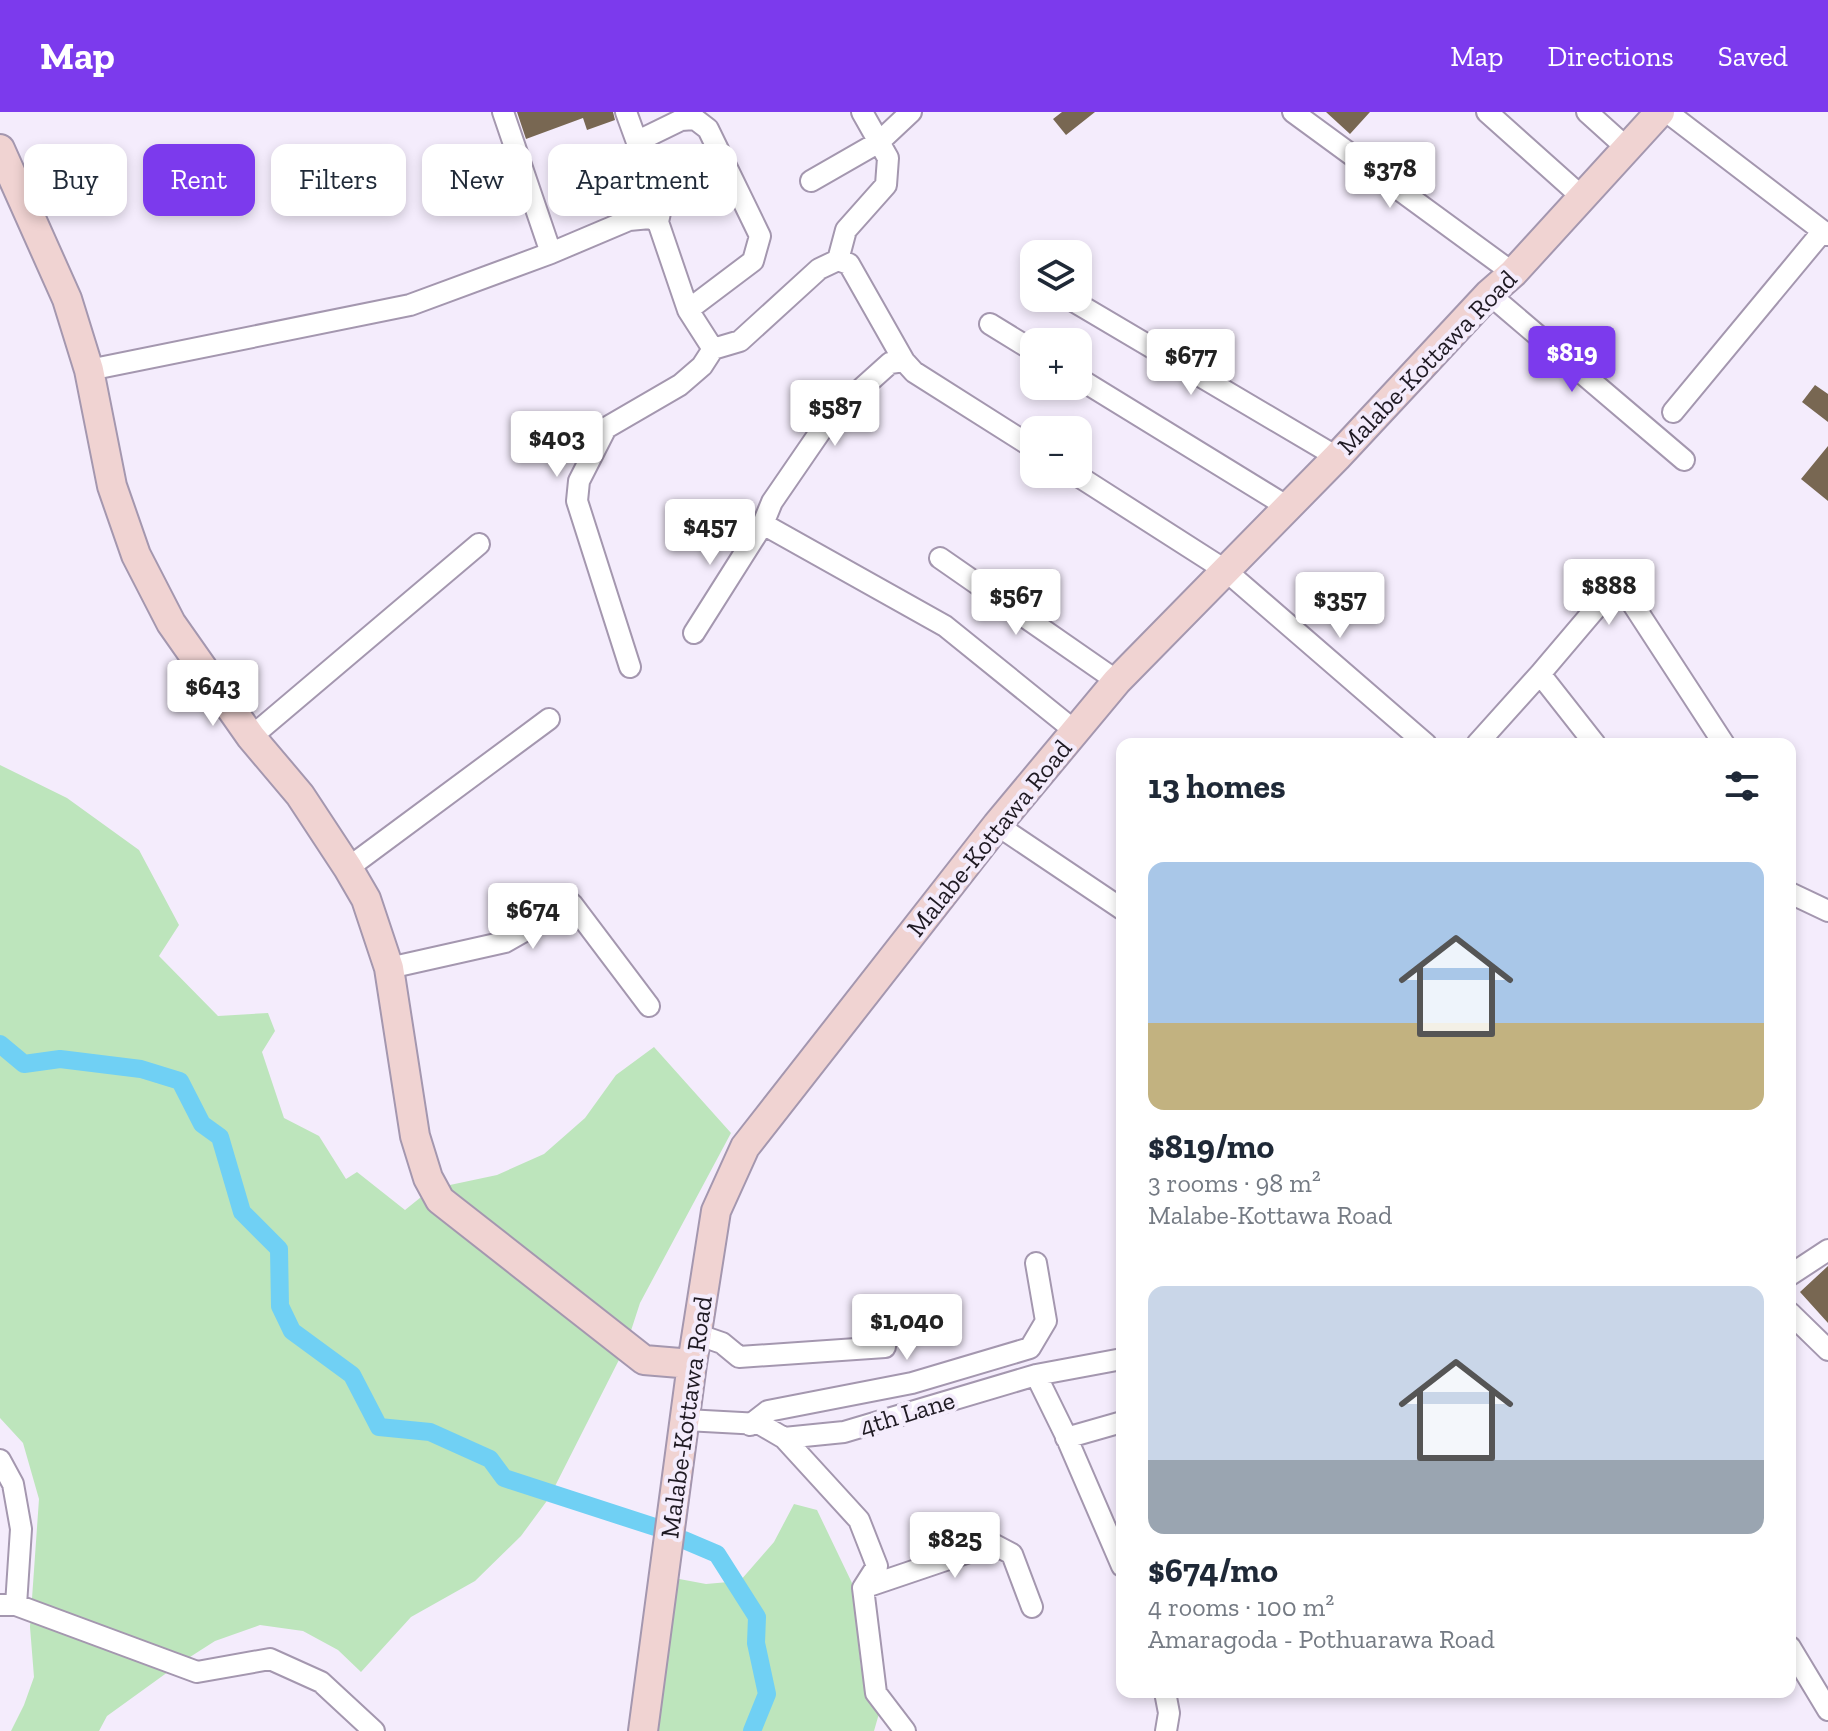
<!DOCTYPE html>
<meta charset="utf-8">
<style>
body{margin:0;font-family:"Zilla Slab",serif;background:#f6f6f7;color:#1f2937;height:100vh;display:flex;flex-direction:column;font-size:30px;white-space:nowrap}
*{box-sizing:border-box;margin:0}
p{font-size:26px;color:#747a83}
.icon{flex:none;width:44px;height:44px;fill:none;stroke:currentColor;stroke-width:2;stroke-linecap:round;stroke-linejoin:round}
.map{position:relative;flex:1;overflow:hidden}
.side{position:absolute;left:1116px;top:626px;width:680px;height:960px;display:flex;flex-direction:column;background:#fff;border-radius:16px;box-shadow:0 4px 12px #0003}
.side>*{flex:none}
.hud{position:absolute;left:24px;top:32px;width:760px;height:72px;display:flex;gap:16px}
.buttons{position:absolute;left:1020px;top:128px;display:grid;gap:16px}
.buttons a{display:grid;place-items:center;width:72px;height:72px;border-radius:16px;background:#fff;box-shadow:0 4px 12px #0003;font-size:40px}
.price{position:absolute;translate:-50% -68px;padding:0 18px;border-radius:8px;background:#fff;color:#222;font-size:26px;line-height:52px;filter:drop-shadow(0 2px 4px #0008)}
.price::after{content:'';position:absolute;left:50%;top:48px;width:24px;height:18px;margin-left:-12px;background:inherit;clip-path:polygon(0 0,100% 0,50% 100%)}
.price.active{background:#7c3aed;color:#fff}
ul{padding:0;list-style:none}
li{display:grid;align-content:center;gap:16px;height:424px;padding:0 32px}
li span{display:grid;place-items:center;height:248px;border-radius:16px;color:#555}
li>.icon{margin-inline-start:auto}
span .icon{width:144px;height:144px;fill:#fffc;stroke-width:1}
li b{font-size:34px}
h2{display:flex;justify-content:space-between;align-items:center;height:96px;padding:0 32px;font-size:34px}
.tag{padding:0 28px;border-radius:16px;background:#fff;box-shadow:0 4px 12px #0003;font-size:28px;line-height:72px}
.tag.active{background:#7c3aed;color:#fff}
header{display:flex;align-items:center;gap:48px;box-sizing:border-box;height:112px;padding:0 40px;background:#7c3aed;color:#fff}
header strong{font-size:38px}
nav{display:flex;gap:44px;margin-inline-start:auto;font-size:28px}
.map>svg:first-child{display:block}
</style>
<header>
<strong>Map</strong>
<nav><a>Map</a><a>Directions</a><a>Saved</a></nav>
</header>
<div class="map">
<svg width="1828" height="1619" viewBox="0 0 1828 1619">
<rect width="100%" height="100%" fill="#f4ecfc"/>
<!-- green -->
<path fill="#bde5bc" d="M0,653L67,686L139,738L179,813L159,844L218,904L268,901L275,919L262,940L284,1006L319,1024L346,1067L357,1060L405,1098L431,1077L497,1063L544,1042L585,1006L616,963L654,935L731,1021L640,1191L626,1234L549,1386L521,1424L475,1469L411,1505L361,1560L338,1538L303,1519L260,1513L215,1529L179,1552L107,1604L99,1619H11L24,1593L34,1565L30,1515L39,1387L23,1331L0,1306Z
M794,1392L817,1398L852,1471L861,1556L882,1591L874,1619H657L674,1466L706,1472L740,1469L774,1430Z"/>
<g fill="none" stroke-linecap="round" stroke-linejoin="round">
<!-- canal -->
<path stroke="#70d0f4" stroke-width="18" d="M0,932L24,952L60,947L141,957L180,969L202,1012L220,1025L242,1100L279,1137L280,1194L292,1219L352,1263L379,1315L430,1320L490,1347L504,1366L655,1415
M684,1428L717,1442L757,1505L756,1531L767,1582L752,1619"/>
</g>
<!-- building -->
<path fill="#786752" d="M517,0H613L615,8L587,18L583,6L526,27Z
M1062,0H1095L1066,23L1053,7Z
M1326,0H1370L1350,22Z
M1815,273L1828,282V310L1802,290Z
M1828,334V389L1801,367Z
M1828,1154V1211L1800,1180Z"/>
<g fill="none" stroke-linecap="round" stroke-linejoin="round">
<defs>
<path id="street" d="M503,0L551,141
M626,0L661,96L658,110L688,198L713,237L740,229L819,157L838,148L849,152L904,249L914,260L1034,336
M1293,0L1513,161
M1487,0L1582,85
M1587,0L1628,37
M1667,0L1828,123
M638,29L681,8L695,7L708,17L760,124L753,149L688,198
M811,69L879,30L911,0
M838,148L846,118L886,73L888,46L862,0
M1489,182L1684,348
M1068,186L1337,345
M990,212L1034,239
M89,258L410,193L551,141L629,108L650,106L658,110
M1078,266L1288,395
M1673,300L1823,119
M1075,362L1225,458L1426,632
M763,412L945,514L1075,619
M940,446L1117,569
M694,521L763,412L772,390L831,304L890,251L904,249
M630,555L577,389L579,369L606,316L680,273L702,254L713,237
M1540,562L1595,632
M251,625L479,432
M1477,632L1540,562L1613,476L1625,480L1724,632
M997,713L1122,797
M348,756L549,607
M1790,781L1828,799
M389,856L505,830L572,792L649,894
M1790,1163L1828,1138
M1790,1201L1828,1238
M696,1222L722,1231L739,1245L885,1235
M1036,1263L1065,1322L1122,1454
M686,1308L760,1312L784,1326L859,1408L877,1454L863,1476L876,1581L905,1619
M750,1313L768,1299L912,1271L1030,1236L1046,1209L1036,1151
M784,1326L844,1320L1036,1263L1122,1247
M1066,1326L1122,1310
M0,1348L13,1372L21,1417L16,1493
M863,1476L993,1432L1012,1442L1032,1495
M0,1493H16L197,1560L270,1547L321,1570L374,1619
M1790,1535L1828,1598
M1165,1580L1169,1601L1166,1619"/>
<path id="secondary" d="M0,37L67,187L89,258L112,374L136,443L171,511L251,625L300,683L348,756L366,787L389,856L415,1024L428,1066L440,1088L644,1248L692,1252
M643,1619L692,1252L716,1099L745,1035L997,713L1117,569L1337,345L1489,182L1513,161L1660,0"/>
</defs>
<!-- street casing -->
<use href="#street" stroke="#a497af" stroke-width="24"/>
<!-- secondary casing -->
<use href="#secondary" stroke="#a497af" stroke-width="32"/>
<!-- street -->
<use href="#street" stroke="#fff" stroke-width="20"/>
<!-- secondary -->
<use href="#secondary" stroke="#f0d3d2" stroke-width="28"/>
</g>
<g text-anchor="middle" stroke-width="8" stroke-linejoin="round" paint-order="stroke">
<!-- street labels -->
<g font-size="26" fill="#1f1a23" stroke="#f4ecfc">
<text transform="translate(1427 250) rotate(-46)" y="9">Malabe-Kottawa Road</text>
<text transform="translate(989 726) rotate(-51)" y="9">Malabe-Kottawa Road</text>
<text transform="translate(907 1301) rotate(-17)" y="9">4th Lane</text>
<text transform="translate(686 1305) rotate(-82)" y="9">Malabe-Kottawa Road</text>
</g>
</g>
</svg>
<div class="buttons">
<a><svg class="icon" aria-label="layers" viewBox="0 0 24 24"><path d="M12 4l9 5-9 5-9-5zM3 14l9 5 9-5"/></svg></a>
<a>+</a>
<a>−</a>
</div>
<b class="price" style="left:1390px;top:98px">$378</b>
<b class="price active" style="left:1572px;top:282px">$819</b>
<b class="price" style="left:1191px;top:285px">$677</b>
<b class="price" style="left:835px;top:336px">$587</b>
<b class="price" style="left:557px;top:367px">$403</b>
<b class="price" style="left:710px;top:455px">$457</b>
<b class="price" style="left:1609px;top:515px">$888</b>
<b class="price" style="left:1016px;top:525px">$567</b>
<b class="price" style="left:1340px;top:528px">$357</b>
<b class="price" style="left:213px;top:616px">$643</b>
<b class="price" style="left:533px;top:839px">$674</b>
<b class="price" style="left:907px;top:1250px">$1,040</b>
<b class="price" style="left:955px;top:1468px">$825</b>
<div class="hud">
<a class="tag">Buy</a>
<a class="tag active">Rent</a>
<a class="tag">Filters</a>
<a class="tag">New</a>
<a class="tag">Apartment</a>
</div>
<section class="side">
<h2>13 homes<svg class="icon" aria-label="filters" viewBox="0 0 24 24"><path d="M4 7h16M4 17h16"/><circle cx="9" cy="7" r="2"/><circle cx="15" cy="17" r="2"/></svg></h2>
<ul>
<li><span style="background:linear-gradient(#a9c7e8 65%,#c2b280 0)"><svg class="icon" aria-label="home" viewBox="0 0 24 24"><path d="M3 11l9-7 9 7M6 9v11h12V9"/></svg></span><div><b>$819/mo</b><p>3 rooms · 98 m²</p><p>Malabe-Kottawa Road</p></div></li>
<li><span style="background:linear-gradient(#c9d6e8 70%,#9aa5b1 0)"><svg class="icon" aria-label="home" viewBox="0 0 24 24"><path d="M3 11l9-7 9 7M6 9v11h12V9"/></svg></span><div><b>$674/mo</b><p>4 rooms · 100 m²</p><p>Amaragoda - Pothuarawa Road</p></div></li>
</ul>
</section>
</div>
